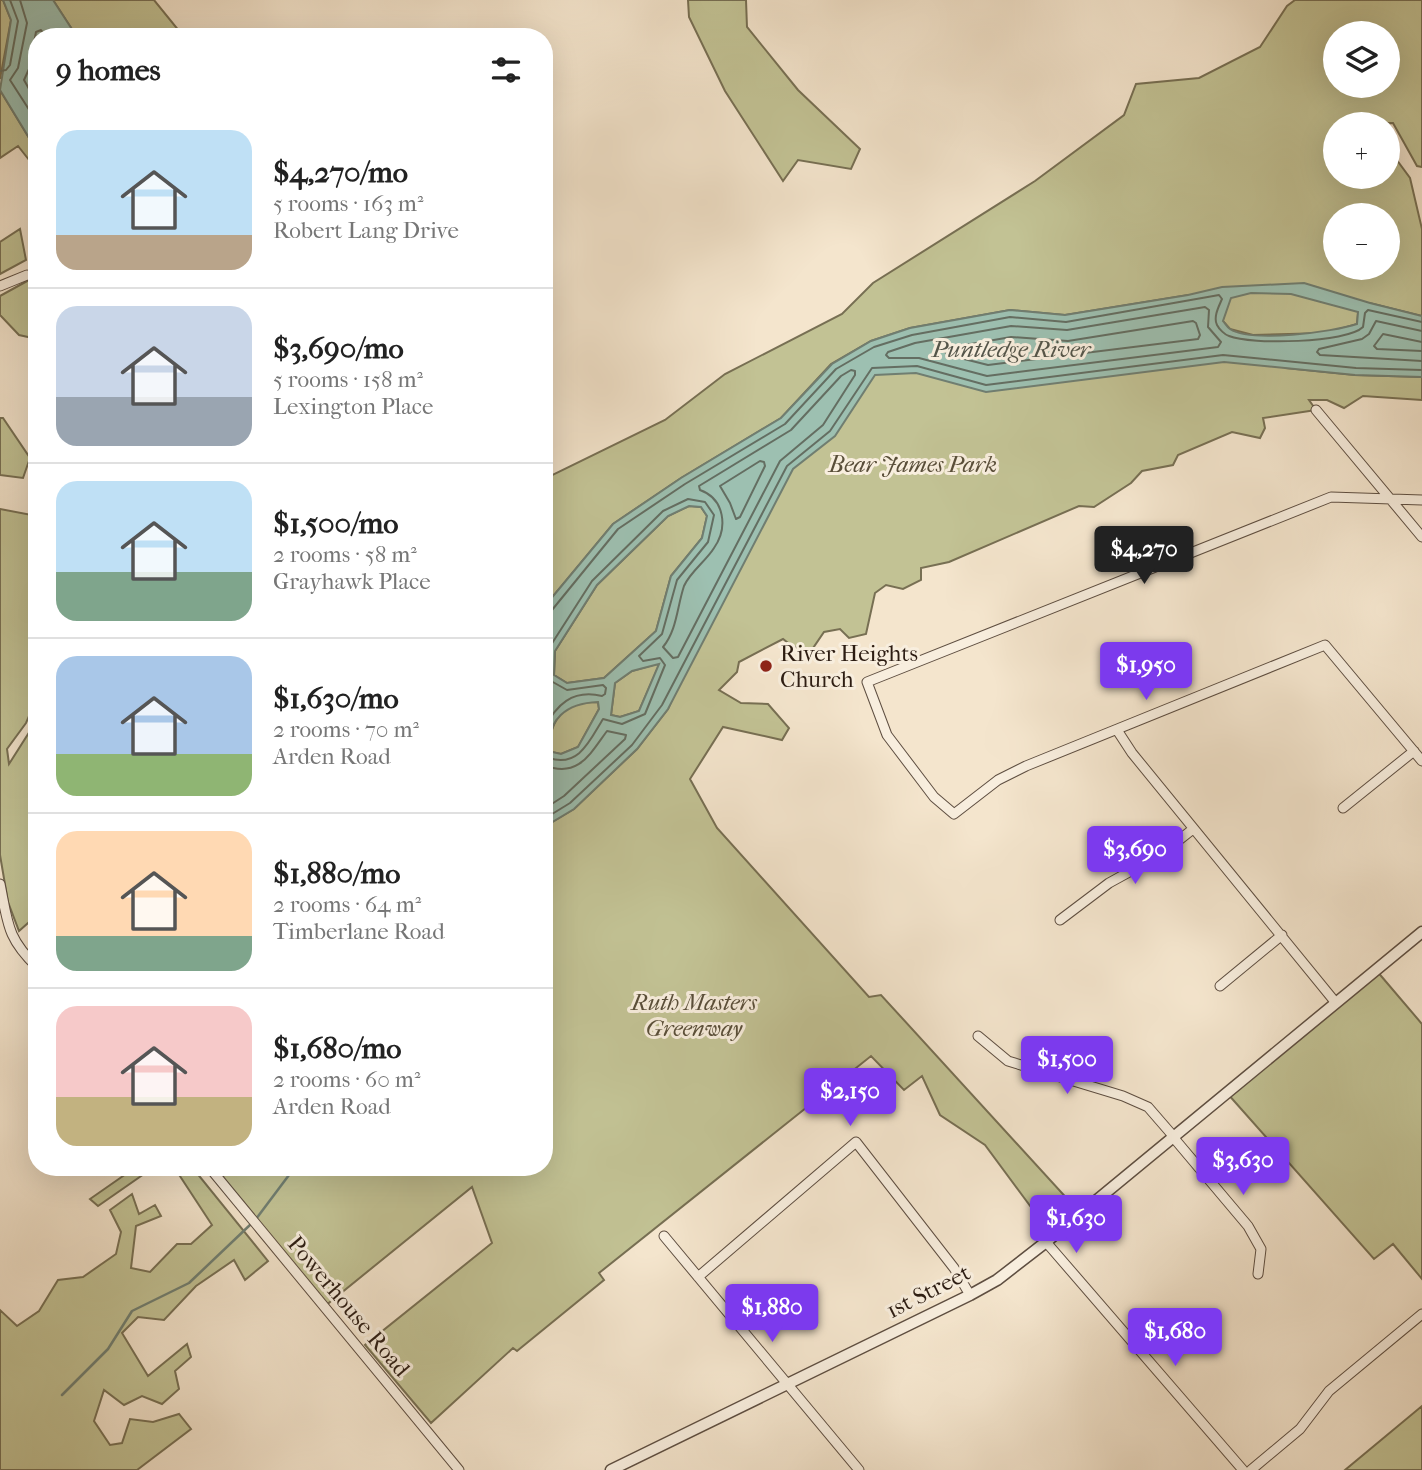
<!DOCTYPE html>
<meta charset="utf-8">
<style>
body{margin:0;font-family:"IM FELL French Canon",serif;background:#f2f2f2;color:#222;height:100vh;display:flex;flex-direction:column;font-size:26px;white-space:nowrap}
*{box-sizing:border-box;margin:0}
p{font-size:23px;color:#767676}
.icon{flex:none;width:38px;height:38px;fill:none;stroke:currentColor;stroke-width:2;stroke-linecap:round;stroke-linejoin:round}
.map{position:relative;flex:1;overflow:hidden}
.side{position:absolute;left:28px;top:28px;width:525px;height:1148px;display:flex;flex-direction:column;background:#fff;border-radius:28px;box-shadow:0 7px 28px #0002}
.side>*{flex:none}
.controls{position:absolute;left:1323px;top:21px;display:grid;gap:14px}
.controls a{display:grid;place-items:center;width:77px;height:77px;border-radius:50%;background:#fff;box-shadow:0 7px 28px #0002;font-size:35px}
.price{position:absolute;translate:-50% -60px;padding:0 16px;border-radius:7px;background:#7c3aed;color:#fff;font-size:23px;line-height:46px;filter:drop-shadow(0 2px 4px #0008)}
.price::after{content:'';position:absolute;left:50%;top:42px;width:21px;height:16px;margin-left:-10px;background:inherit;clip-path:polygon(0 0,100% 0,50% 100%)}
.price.selected{background:#222;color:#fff}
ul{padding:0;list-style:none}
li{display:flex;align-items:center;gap:21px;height:175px;padding:0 28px}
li+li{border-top:2px solid #e0e0e0}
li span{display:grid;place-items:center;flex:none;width:196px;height:140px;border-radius:21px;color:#555}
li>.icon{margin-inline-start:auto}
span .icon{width:84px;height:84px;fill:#fffc;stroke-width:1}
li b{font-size:30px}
h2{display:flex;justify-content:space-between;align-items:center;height:84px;padding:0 28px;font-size:30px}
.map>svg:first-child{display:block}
</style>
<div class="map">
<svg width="1422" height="1470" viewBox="0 0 1422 1470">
<rect width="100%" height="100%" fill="#f4e5cd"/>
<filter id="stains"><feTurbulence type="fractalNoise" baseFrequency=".00286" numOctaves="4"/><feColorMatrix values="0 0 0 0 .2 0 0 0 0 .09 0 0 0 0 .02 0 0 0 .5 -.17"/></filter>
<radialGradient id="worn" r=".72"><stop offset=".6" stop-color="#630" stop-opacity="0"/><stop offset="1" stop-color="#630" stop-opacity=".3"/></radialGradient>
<!-- green -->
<path fill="#c2c294" stroke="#776f53" stroke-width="2" fill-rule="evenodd" d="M0,0H3L11,20L0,79Z
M53,0H154L184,37H77Z
M688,0H746L747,27L798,90L860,149L851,169L798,160L783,181L725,91L689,17Z
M1295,0H1422V167L1417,166L1393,123L1335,124V177H1388V148L1410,178L1422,229V316L1370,303L1358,313L1357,324L1326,333L1253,335L1230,329L1223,321L1188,295L1065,315L1010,310L910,328L871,341L831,364L781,418L681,478L613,524L549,601L544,611V479L665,420L725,374L842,314L873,283L1035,181L1124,115L1136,84L1199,78L1260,47L1287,6ZM1335,33H1388V86H1335ZM1335,215H1388V268H1335Z
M0,90L37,151V170L18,146L0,158Z
M20,229L26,260L0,274V242Z
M29,280L37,284V339L19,335L0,315V296Z
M1280,361L1286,368L1355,375L1422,377V400L1363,396L1344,408L1327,400H1309L1316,410L1263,418L1265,428L1260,438L1232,432L1178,455L1173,465L1142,471L1131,483L1094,507L1079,506L949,562L921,568V580L903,589L886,585L875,593L866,634L849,638L840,629L824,632L811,651L792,646L783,639L739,662L737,672L719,690L741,703L768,704L789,728L782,740L723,727L690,779L717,828L869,997L881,995L1072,1204L1042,1222L985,1145L940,1115L922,1076L904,1090L871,1056L599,1273L604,1280L517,1351L513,1348L431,1423L365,1345L492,1243L472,1187L325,1306L220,1180L225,1174L221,1167H544V827L574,809L637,749L668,709L771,477L858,380L887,365Z
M0,418H3L30,458L23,478L0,475Z
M689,506L701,507L707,516L702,538L671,576L656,631L604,678L567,683L554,675L555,651L597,585L668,516Z
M0,509L37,516V698L26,723L7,749L9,764L37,720V915L19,931L8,902L0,855Z
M660,663L639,711L620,717L611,715L615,683L632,671Z
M598,702L599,709L578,747L561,754L552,752C547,733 555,713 575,704C581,702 590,702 598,702Z
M1376,970L1422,1024V1279L1393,1244L1374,1259L1227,1093Z
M136,1167H154L98,1206L90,1199Z
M174,1167H192L268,1261L245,1280L234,1260L196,1286L164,1320L138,1317L122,1333L148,1376L187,1344L191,1357L175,1371L179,1389L162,1404L142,1396L124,1405L104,1390L94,1421L110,1445L122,1443L130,1419L153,1422L179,1414L191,1429L137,1470H0V1310L17,1326L39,1311L58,1280L83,1277L116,1254L121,1232L110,1210L132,1194L139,1214L155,1205L161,1216L136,1226L131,1268L150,1272L177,1244H191L212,1225Z
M1422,1406V1470H1345Z"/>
<!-- water -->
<path fill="#9dc0b1" stroke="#707e71" stroke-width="2" fill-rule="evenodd" d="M3,0H53L77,37H37V151L0,90L11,20Z
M1304,283L1370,303L1422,316V377L1355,375L1224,362L986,392L916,373L875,375L835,436L793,469L668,709L637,749L574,809L544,827V611L549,601L613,524L681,478L781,418L832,364L871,341L910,328L1010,310L1065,315L1188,295L1222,287ZM1251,293L1291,294L1358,312L1357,324C1333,332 1251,343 1230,329C1227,327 1225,323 1223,321L1231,298ZM689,506L701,507L707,516L702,538L671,576L656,631L604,678L567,683L554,675L555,651L597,585L668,516ZM659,664L639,711L620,717L611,715L615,683L632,671ZM598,702L599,709L578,747L561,754L552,752C544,719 568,703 598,702Z"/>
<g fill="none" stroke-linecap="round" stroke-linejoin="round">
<!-- shore -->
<path stroke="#646e62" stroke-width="2" d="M20,0L27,23L18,68L10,80L37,122
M0,71L6,70L10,65L18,21L10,0
M37,103L24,80L29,69L36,32L41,30L46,37
M1205,307L1209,310L1208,327L1221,342L1218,347L987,376L919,358H889L886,355L888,352L915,343L1011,326L1067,330Z
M1193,321L1196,323L1200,335L1198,339L988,365L948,355L945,352L948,348L1011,337L1068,341Z
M1422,331L1376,321L1369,334L1362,339L1319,349L1317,352L1320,355L1422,361
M1422,342L1383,334L1374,346L1377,349L1422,351
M851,370L855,371V375L823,425L780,461L678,657L673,658L663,647C677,630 677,607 684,586C690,572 706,561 714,548C728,528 725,499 700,490L699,486L791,430L841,376Z
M760,461L764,462L765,466L740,517L736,519L730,503L720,486Z
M544,612L552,610L618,529L685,484L785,424L836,369L874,347L912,335L1010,317L1066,322L1219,295L1222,299C1219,306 1213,317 1217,325C1219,329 1225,335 1229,336C1251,345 1347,343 1363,327L1365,313L1368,310L1422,322
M544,729C556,705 572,689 602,696L605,694L606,688L603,685L567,690L551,681L547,674L549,648L592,581L663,511L688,499L705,502L714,515L708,542L677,580L662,634L639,656L643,661L660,658L665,665L645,714L622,724L603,719C590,740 579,768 549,758L544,751
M544,765C578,779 590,754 607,731L626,735L625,739L564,796L544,809
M544,819L570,803L632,745L662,705L787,466L830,431L872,368L917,366L986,385L1223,355L1356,368L1422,370"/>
<!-- stream -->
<path stroke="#707e71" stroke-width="2.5" d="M256,1219L295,1167
M62,1395L108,1349L132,1311L189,1283L251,1224"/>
<defs>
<path id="minor" d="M0,286L27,275
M1316,410L1422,537
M1422,500L1331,497L867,682L887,735L934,797L954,814L998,780L1026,766L1325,645L1422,761
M1117,730L1132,753L1336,1003
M1343,808L1414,751
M0,884C8,924 7,938 37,967
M1060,920L1109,883L1160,855L1193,829
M1220,986L1282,935
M978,1036L1008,1061L1123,1096L1148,1107L1174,1137
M1173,1137L1248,1226L1261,1249L1258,1274
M209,1167L459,1470
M664,1236L859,1470
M1046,1242L1243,1470
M698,1277L856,1142L954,1268L970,1295
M1251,1470L1300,1429L1329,1391L1422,1314"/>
<path id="tertiary" d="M611,1470L970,1295L997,1280L1046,1242L1422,932"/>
</defs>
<!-- minor casing -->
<use href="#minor" stroke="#5e4e41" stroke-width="11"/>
<!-- tertiary casing -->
<use href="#tertiary" stroke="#5e4e41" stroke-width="13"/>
<!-- minor -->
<use href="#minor" stroke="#f8eede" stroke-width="9"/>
<!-- tertiary -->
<use href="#tertiary" stroke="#f8eede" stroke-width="10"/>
</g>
<!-- markers -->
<circle fill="#8f2418" stroke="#f8eede" stroke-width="2.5" cx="766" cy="666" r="7"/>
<g text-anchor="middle" stroke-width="6" stroke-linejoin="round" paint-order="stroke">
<!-- park labels -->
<g font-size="23" font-style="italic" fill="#594e39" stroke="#f8eede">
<text x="913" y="472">Bear James Park</text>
<text x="694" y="1010">Ruth Masters<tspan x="694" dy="26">Greenway</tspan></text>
</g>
<!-- poi labels -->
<g font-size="23" fill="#2c1c12" stroke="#f8eede" text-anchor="start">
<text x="780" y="661">River Heights<tspan x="780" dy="26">Church</tspan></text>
</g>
<!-- street labels -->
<g font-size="23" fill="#2c1c12" stroke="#f8eede">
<text transform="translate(928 1291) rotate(-27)" y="8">1st Street</text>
<text transform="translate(349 1306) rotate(50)" y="8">Powerhouse Road</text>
</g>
<!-- water labels -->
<g font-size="24" font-style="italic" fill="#54554a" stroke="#f8eede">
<text x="1011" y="357">Puntledge River</text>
</g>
</g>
<rect width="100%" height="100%" filter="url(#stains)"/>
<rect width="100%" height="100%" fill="url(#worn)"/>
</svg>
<div class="controls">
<a><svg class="icon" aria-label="layers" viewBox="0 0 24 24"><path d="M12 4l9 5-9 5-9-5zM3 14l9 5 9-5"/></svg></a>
<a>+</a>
<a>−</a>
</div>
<b class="price selected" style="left:1144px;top:586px">$4,270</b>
<b class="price" style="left:1146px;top:702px">$1,950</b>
<b class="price" style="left:1135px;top:886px">$3,690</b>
<b class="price" style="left:1067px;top:1096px">$1,500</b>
<b class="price" style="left:850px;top:1128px">$2,150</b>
<b class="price" style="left:1243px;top:1197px">$3,630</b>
<b class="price" style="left:1076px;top:1255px">$1,630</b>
<b class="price" style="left:772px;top:1344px">$1,880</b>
<b class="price" style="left:1175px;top:1368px">$1,680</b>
<section class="side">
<h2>9 homes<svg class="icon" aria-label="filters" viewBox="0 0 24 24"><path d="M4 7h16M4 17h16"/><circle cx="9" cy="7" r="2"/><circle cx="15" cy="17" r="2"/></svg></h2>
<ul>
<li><span style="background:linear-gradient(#bfe0f5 75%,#b9a48a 0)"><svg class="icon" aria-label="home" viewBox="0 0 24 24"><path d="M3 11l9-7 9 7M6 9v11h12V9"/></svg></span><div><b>$4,270/mo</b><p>5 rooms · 163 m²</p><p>Robert Lang Drive</p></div></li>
<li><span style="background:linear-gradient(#c9d6e8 65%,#9aa5b1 0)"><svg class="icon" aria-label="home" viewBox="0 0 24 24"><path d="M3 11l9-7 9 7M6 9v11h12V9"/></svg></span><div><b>$3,690/mo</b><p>5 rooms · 158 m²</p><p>Lexington Place</p></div></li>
<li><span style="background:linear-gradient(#bfe0f5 65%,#7fa58c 0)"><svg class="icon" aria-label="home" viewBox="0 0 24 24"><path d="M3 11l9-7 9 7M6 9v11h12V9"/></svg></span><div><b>$1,500/mo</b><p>2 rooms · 58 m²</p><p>Grayhawk Place</p></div></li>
<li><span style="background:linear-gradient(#a9c7e8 70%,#8fb573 0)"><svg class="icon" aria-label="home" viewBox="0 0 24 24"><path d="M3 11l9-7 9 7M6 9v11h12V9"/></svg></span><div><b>$1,630/mo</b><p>2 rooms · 70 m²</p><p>Arden Road</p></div></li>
<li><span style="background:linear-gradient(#ffd9b3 75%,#7fa58c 0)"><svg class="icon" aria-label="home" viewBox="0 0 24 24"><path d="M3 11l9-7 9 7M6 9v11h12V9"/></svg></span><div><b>$1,880/mo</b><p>2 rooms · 64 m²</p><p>Timberlane Road</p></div></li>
<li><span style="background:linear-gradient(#f6c9c9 65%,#c2b280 0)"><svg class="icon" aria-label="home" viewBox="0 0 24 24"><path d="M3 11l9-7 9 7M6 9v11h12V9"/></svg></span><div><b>$1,680/mo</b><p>2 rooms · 60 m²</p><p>Arden Road</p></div></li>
</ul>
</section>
</div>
